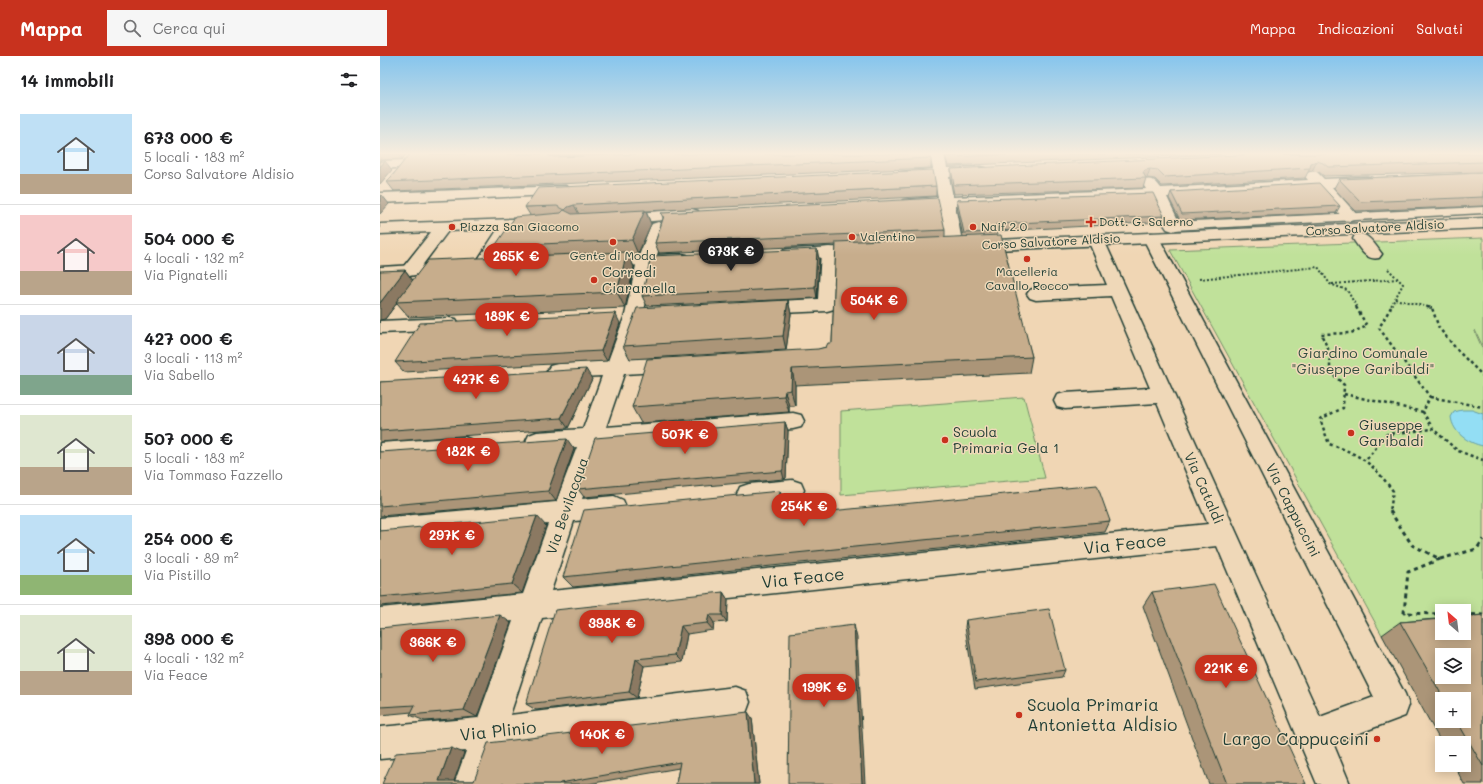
<!DOCTYPE html>
<html lang="it">
<meta charset="utf-8">
<style>
body{margin:0;font-family:Mali,sans-serif;background:#f6f6f6;color:#202124;height:100vh;display:flex;flex-direction:column;font-size:15px;white-space:nowrap}
*{box-sizing:border-box;margin:0}
p{font-size:13px;color:#757577}
.icon{flex:none;width:22px;height:22px;fill:none;stroke:currentColor;stroke-width:2;stroke-linecap:round;stroke-linejoin:round}
.map{position:relative;flex:1;overflow:hidden}
.sheet{display:flex;flex-direction:column;background:#fff;width:380px}
.sheet>*{flex:none}
.needle{width:26px;rotate:332deg}
.fabs{position:absolute;left:1055px;top:548px;display:grid;gap:8px}
.fabs a{display:grid;place-items:center;width:36px;height:36px;border-radius:0px;background:#fff;box-shadow:0 2px 10px #0003;font-size:20px}
.price{position:absolute;translate:-50% -34px;padding:0 9px;border-radius:14px;background:#c8321e;color:#fff;font-size:13px;line-height:26px;filter:drop-shadow(0 1px 2px #0008)}
.price::after{content:'';position:absolute;left:50%;top:24px;width:12px;height:9px;margin-left:-6px;background:inherit;clip-path:polygon(0 0,100% 0,50% 100%)}
.price.active{background:#222;color:#fff}
ul{padding:0;list-style:none}
li{display:flex;align-items:center;gap:12px;height:100px;padding:0 20px}
li+li{border-top:1px solid #e0e0e0}
li span{display:grid;place-items:center;flex:none;width:112px;height:80px;border-radius:0px;color:#555}
li>.icon{margin-inline-start:auto}
span .icon{width:48px;height:48px;fill:#fffc;stroke-width:1}
li b{font-size:17px}
h2{display:flex;justify-content:space-between;align-items:center;height:48px;padding:0 20px;font-size:17px}
header{display:flex;align-items:center;gap:24px;box-sizing:border-box;height:56px;padding:0 20px;background:#c8321e;color:#fff}
header strong{font-size:19px}
nav{display:flex;gap:22px;margin-inline-start:auto;font-size:14px}
.search{width:280px;height:36px;background:#f6f6f6;display:flex;align-items:center;gap:10px;box-sizing:border-box;padding:0 14px;border-radius:0px;color:#757577;font-size:15px}
main{display:flex;flex:1;min-height:0}
.map>svg:first-child{display:block}
</style>
<header>
<strong>Mappa</strong>
<div class="search"><svg class="icon" aria-label="search" viewBox="0 0 24 24"><circle cx="10" cy="10" r="6"/><path d="M15 15l6 6"/></svg>Cerca qui</div>
<nav><a>Mappa</a><a>Indicazioni</a><a>Salvati</a></nav>
</header>
<main>
<section class="sheet">
<h2>14 immobili<svg class="icon" aria-label="filters" viewBox="0 0 24 24"><path d="M4 7h16M4 17h16"/><circle cx="9" cy="7" r="2"/><circle cx="15" cy="17" r="2"/></svg></h2>
<ul>
<li><span style="background:linear-gradient(#bfe0f5 75%,#b9a48a 0)"><svg class="icon" aria-label="home" viewBox="0 0 24 24"><path d="M3 11l9-7 9 7M6 9v11h12V9"/></svg></span><div><b>673 000 €</b><p>5 locali · 183 m²</p><p>Corso Salvatore Aldisio</p></div></li>
<li><span style="background:linear-gradient(#f6c9c9 70%,#b9a48a 0)"><svg class="icon" aria-label="home" viewBox="0 0 24 24"><path d="M3 11l9-7 9 7M6 9v11h12V9"/></svg></span><div><b>504 000 €</b><p>4 locali · 132 m²</p><p>Via Pignatelli</p></div></li>
<li><span style="background:linear-gradient(#c9d6e8 75%,#7fa58c 0)"><svg class="icon" aria-label="home" viewBox="0 0 24 24"><path d="M3 11l9-7 9 7M6 9v11h12V9"/></svg></span><div><b>427 000 €</b><p>3 locali · 113 m²</p><p>Via Sabello</p></div></li>
<li><span style="background:linear-gradient(#dfe7d0 65%,#b9a48a 0)"><svg class="icon" aria-label="home" viewBox="0 0 24 24"><path d="M3 11l9-7 9 7M6 9v11h12V9"/></svg></span><div><b>507 000 €</b><p>5 locali · 183 m²</p><p>Via Tommaso Fazzello</p></div></li>
<li><span style="background:linear-gradient(#bfe0f5 75%,#8fb573 0)"><svg class="icon" aria-label="home" viewBox="0 0 24 24"><path d="M3 11l9-7 9 7M6 9v11h12V9"/></svg></span><div><b>254 000 €</b><p>3 locali · 89 m²</p><p>Via Pistillo</p></div></li>
<li><span style="background:linear-gradient(#dfe7d0 70%,#b9a48a 0)"><svg class="icon" aria-label="home" viewBox="0 0 24 24"><path d="M3 11l9-7 9 7M6 9v11h12V9"/></svg></span><div><b>398 000 €</b><p>4 locali · 132 m²</p><p>Via Feace</p></div></li>
</ul>
</section>
<div class="map">
<svg width="1103" height="728" viewBox="0 0 1103 728">
<rect width="100%" height="100%" fill="#f0d6b4"/>
<filter id="ink" filterUnits="userSpaceOnUse"><feTurbulence type="fractalNoise" baseFrequency=".025" numOctaves="2"/><feDisplacementMap in="SourceGraphic" scale="8" xChannelSelector="R" yChannelSelector="G"/><feConvolveMatrix kernelMatrix="1 2 1 2 8 2 1 2 1" color-interpolation-filters="sRGB"/></filter>
<g filter="url(#ink)">
<!-- green -->
<path fill="#c0e19a" stroke="#708f67" d="M1103,182V291L1095,274V276L1103,294V570L1084,572V555H1062V574L1002,579L790,194Z
M644,341L665,422L461,439V355Z"/>
<!-- water -->
<path fill="#93def4" stroke="#659ea7" d="M1082,354H1092L1103,358V390C1088,387 1073,377 1071,361L1074,356Z"/>
<g fill="none" stroke-linecap="round" stroke-linejoin="round">
<defs>
<path id="lane" d="M1103,151V157L793,174L789,172L787,170L789,168L793,166Z"/>
<path id="street" d="M550,98H564L567,112L600,111L605,112L607,115L605,118L569,121L573,141L766,133L762,127L764,124C773,122 776,125 781,132L928,124L905,98H919L944,123L987,121L992,122L994,125L992,128L987,129L952,131L978,160L976,163L970,165L964,163L936,132L787,141L801,170L799,173L793,175L787,173L785,170L772,142L575,150L581,180L585,190L583,194L577,195L571,194C563,181 562,165 559,150L528,152L523,150L520,147L523,144L558,141L554,122L525,123L520,122L518,119L520,116L553,113Z
M27,104L32,105L34,108L32,111L0,113V105Z
M185,130L190,132L193,135L190,138L0,147V137Z
M312,153L318,155L320,158L318,161L239,168L233,166L231,163L233,160L239,158Z
M159,162L165,164L167,167L165,170L135,173L108,215L102,216L96,215L93,211L118,173L68,175L35,219L29,220L23,219L20,215L51,176L0,178V168Z
M278,166L284,168L286,171L275,205L263,259L249,303L294,301L301,303L304,308L301,313L294,315L244,318L226,371L413,357L421,359L424,365L421,371L413,373L220,389L202,443L234,440L243,444L246,451L243,458L234,462L194,465L171,535L828,468L777,347L685,353L677,351L674,345L677,339L685,337L770,332L731,240L656,244L650,242L647,238L650,234L656,232L727,229L708,184L710,180L716,179L722,180L724,184L940,661L994,641L763,182L765,178L771,177L777,178L779,182L1025,638L1029,649L1025,660L953,687L970,728H937L837,490L162,562L130,659L355,631L366,635L370,646L366,657L355,661L119,691L106,728H74L86,695L0,703V671L98,662L133,565L0,580V552L143,538L168,468L0,484V462L176,446L197,391L157,394L149,391L146,385L149,379L157,376L203,373L222,320L177,322L170,320L167,315L170,310L177,308L228,305L245,259L257,205L270,171L272,168Z
M981,178C990,180 996,190 1002,198L999,202C986,205 980,193 973,183L975,179Z
M449,191L455,192L457,196L456,249L454,253L447,255L379,258L372,256L370,252L372,248L379,246L438,243L441,196L443,192Z
M69,262L76,263L79,268L76,273L69,274L0,277V265Z
M84,381L92,384L95,390L92,396L84,399L0,405V387Z
M412,424L421,427L424,434L421,441C405,446 376,450 360,445L357,438L360,431L369,428Z"/>
<path id="secondary" d="M1103,162V172L595,195L589,194L587,190L589,186L595,185Z
M486,190L492,191L494,195L492,199L409,203L403,202L400,198L403,194L409,193Z
M301,198L307,199L310,203L307,207L221,211L215,210L212,206L215,202L221,201Z
M71,207L77,208L80,212L77,216L0,221V211Z"/>
</defs>
<!-- lane casing -->
<use href="#lane" stroke="#1f3d34" stroke-width="3"/>
<!-- street casing -->
<use href="#street" stroke="#1f3d34" stroke-width="3"/>
<!-- secondary casing -->
<use href="#secondary" stroke="#1f3d34" stroke-width="3"/>
<!-- path-far2 -->
<path stroke="#1f3d34" stroke-width="2" stroke-dasharray="2 2" stroke-linecap="butt" d="M1008,213L1023,228L1010,252
M819,223L938,211L950,228L967,234L977,252
M952,228L1017,223
M1015,243L1052,252"/>
<!-- path-far1 -->
<path stroke="#1f3d34" stroke-width="2.5" stroke-dasharray="3 3" stroke-linecap="butt" d="M976,251L987,270L971,277L941,278L950,297V315L964,329L963,352L940,363L949,388C982,399 992,407 1013,435L1010,456
M1011,251L999,272L1050,341L1043,356L1053,373L1078,395L1103,404
M1047,251L1052,252L1059,272L1079,296L1103,320
M964,338L1043,356
M1050,341L1103,351
M987,403L1007,378L1053,373"/>
<!-- path -->
<path stroke="#1f3d34" stroke-width="3" stroke-dasharray="4 4" stroke-linecap="butt" d="M1010,455L1032,489L1060,503L1097,493L1103,483
M1060,503L1028,516L1024,557L1062,558
M1084,558L1103,559"/>
<!-- lane -->
<use href="#lane" fill="#efd8b8" fill-rule="evenodd"/>
<!-- street -->
<use href="#street" fill="#efd8b8" fill-rule="evenodd"/>
<!-- secondary -->
<use href="#secondary" fill="#efd8b8" fill-rule="evenodd"/>
</g>
<!-- wall -->
<path fill="#ab9578" stroke="#1f3d34" fill-rule="evenodd" d="M0,98H27L22,103L0,104Z
M30,98H225L179,100L173,101L551,102V112L14,135L7,126Z
M565,98H841L568,110Z
M1103,98V116L944,120L939,116L932,115L928,116L925,122L782,130L775,123L767,122H766L763,132L574,138L571,122V113Z
M1103,117V150L975,155L954,132L959,123Z
M556,130V140L266,155L271,168L258,198H248L254,211L245,252L29,261L17,247L5,263L25,214L33,224L122,201L115,190L150,159L145,151Z
M791,136L960,150L956,157L800,164L789,142Z
M577,144L784,160L782,166L617,175V179L652,301L649,317L415,329V350H409V356L261,367L252,351L446,291L452,287L456,189L279,197L275,187L283,162L281,157L565,174V182L583,181L577,150Z
M439,203L437,242L267,250L262,240Z
M408,244L411,258L406,294L250,303L243,290Z
M240,267L227,305L24,316L15,306Z
M212,323L188,372L0,386V326Z
M405,366L408,375L406,422L404,423L204,441L198,433Z
M194,393L176,445L0,460V396Z
M404,446L403,459L730,465L725,476L401,509L193,531L183,521Z
M166,470L142,537L0,550V475Z
M343,536L348,544L347,566L334,567L333,574L307,578L302,606L264,610L257,642L156,654L146,648Z
M772,536L926,728H829L763,550Z
M1103,559V728H1084L1074,709H1084V687H1062V688L1002,579L1020,566ZM1062,643H1084V665H1062Z
M586,564L685,614L682,621L595,633L585,571Z
M131,567L97,661L45,665L30,659L32,656L0,659V572Z
M372,662L379,728H296L299,712L208,728H2L84,697L74,725H94Z"/>
<!-- shaded-wall -->
<path fill="#8b7962" stroke="#1f3d34" d="M19,98H27L22,103Z
M167,98H178L179,100L173,101L171,106Z
M5,105L12,114L0,128V111Z
M937,105L932,115L928,116L931,107Z
M770,113L767,122H766L763,117L765,114Z
M2,139L9,148L0,158V140Z
M194,149L199,158L190,164L185,154L188,151Z
M265,154L271,168L258,198L252,184Z
M437,193L439,203L437,242L435,231Z
M247,196L254,211L245,252L237,236Z
M25,214L33,225L16,246L17,247L5,263L0,264V247Z
M408,244L411,258L406,294L403,280Z
M235,257L240,267L227,305L221,295Z
M206,313L212,323L188,372L181,362Z
M412,313L415,329V350L411,334Z
M405,335L409,350V356L404,340Z
M405,366L408,375L406,422L404,423L402,415Z
M187,383L194,393L176,445L168,435Z
M400,435L404,446L403,471L399,460Z
M157,460L166,470L142,537L132,528Z
M343,536L348,544L347,566L342,559Z
M120,559L131,567L97,661L84,654Z
M329,559L334,567L333,574L327,567Z
M474,569L477,582L485,728H482Z
M301,570L307,578L302,606L295,599Z
M256,603L264,610L257,642L249,636Z
M368,656L372,662L379,728H374Z
M71,692L84,697L73,728L59,725Z"/>
<!-- building -->
<path fill="#c7ad8c" stroke="#1f3d34" fill-rule="evenodd" d="M30,98H167L169,100L175,101L258,98H550L551,102L7,126Z
M568,98H647L568,101Z
M878,98H1103V106L948,111L943,107L937,105L931,107L930,112L785,121L778,114L770,113L765,114L763,117L766,122L574,129L571,113Z
M0,105H5L0,111Z
M553,114L556,130L194,149L188,151L185,154L177,150L145,151L158,132Z
M1103,117V141L981,146L959,123Z
M939,127L960,150L802,158L791,136Z
M773,137L784,160L616,168L617,176L584,177L577,144Z
M558,142L565,174L275,187L284,160L281,157Z
M184,154L192,158L265,154L252,184L115,190L135,161L181,157Z
M621,179L652,301L412,313L411,334L405,335L404,340L252,351L267,303L438,293L446,291L448,287H452L456,186Z
M437,193L435,231L262,240L271,200Z
M247,196L237,236L16,246L48,204Z
M25,214L0,247V215Z
M408,244L403,280L243,290L257,252Z
M235,257L221,295L15,306L40,267Z
M206,313L181,362L0,375V326Z
M405,366L403,413L402,415L198,433L215,382Z
M187,383L168,435L0,450V396Z
M717,429L730,465L396,499L183,521L204,454L400,435L399,460Z
M157,460L132,528L0,541V475Z
M834,528L926,728H847L772,536Z
M343,536L342,559H329L327,567L301,570L295,599L256,603L249,636L146,648L175,554Z
M669,553L685,614L596,626L586,564Z
M120,559L84,654L30,659L35,649L0,651V572Z
M1103,559V710L1077,665H1084V643H1064L1020,566L1062,563V577H1084V561ZM1062,599H1084V621H1062Z
M474,569L482,728H408L410,577Z
M368,656L374,728H296L300,706L180,727L179,728H2L16,697L71,692L59,725H94L108,687Z"/>
</g>
<!-- sky -->
<linearGradient id="sky" x2="0" y2="1"><stop stop-color="#86c5ed"/><stop offset="0.49" stop-color="#f8eddd"/><stop offset="1" stop-color="#f8eddd" stop-opacity="0"/></linearGradient>
<rect width="1103" height="199" fill="url(#sky)"/>
<!-- markers -->
<g fill="#c8321e" stroke="#efd8b8" stroke-width="1.5">
<path d="M709 160h4v4h4v4h-4v4h-4v-4h-4v-4h4z"/>
<circle cx="72" cy="171" r="4"/>
<circle cx="593" cy="171" r="4"/>
<circle cx="472" cy="181" r="4"/>
<circle cx="233" cy="186" r="4"/>
<circle cx="647" cy="203" r="4"/>
<circle cx="214" cy="224" r="4"/>
<circle cx="971" cy="377" r="4"/>
<circle cx="565" cy="384" r="4"/>
<circle cx="639" cy="659" r="4"/>
<circle cx="997" cy="683" r="4"/>
</g>
<g text-anchor="middle" stroke-width="3" stroke-linejoin="round" paint-order="stroke">
<!-- far-poi labels -->
<g font-size="12" fill="#1f3d34" stroke="#efd8b8" text-anchor="start">
<text x="719" y="170">Dott. G. Salerno</text>
<text x="80" y="175">Piazza San Giacomo</text>
<text x="601" y="175">Naif 2.0</text>
<text x="480" y="185">Valentino</text>
<text x="233" y="204" text-anchor="middle">Gente di Moda</text>
<text x="647" y="220" text-anchor="middle">Macelleria<tspan x="647" dy="14">Cavallo Rocco</tspan></text>
</g>
<!-- far-street labels -->
<g font-size="12" fill="#1f3d34" stroke="#efd8b8">
<text transform="translate(995 172) rotate(-3)" y="4">Corso Salvatore Aldisio</text>
<text transform="translate(671 186) rotate(-3)" y="4">Corso Salvatore Aldisio</text>
</g>
<!-- poi labels -->
<g font-size="14" fill="#1f3d34" stroke="#efd8b8" text-anchor="start">
<text x="222" y="221">Corredi<tspan x="222" dy="16">Ciaramella</tspan></text>
<text x="979" y="374">Giuseppe<tspan x="979" dy="16">Garibaldi</tspan></text>
<text x="573" y="381">Scuola<tspan x="573" dy="16">Primaria Gela 1</tspan></text>
</g>
<!-- park labels -->
<g font-size="14" fill="#2f4d3e" stroke="#efd8b8">
<text x="983" y="302">Giardino Comunale<tspan x="983" dy="16">"Giuseppe Garibaldi"</tspan></text>
</g>
<!-- street labels -->
<g font-size="14" fill="#1f3d34" stroke="#efd8b8">
<text transform="translate(824 432) rotate(66)" y="5">Via Cataldi</text>
<text transform="translate(187 450) rotate(-71)" y="5">Via Bevilacqua</text>
<text transform="translate(913 454) rotate(63)" y="5">Via Cappuccini</text>
</g>
<!-- near-street labels -->
<g font-size="17" fill="#1f3d34" stroke="#efd8b8">
<text transform="translate(745 488) rotate(-6)" y="6">Via Feace</text>
<text transform="translate(423 522) rotate(-6)" y="6">Via Feace</text>
<text transform="translate(118 675) rotate(-6)" y="6">Via Plinio</text>
</g>
<!-- near-poi labels -->
<g font-size="17" fill="#1f3d34" stroke="#efd8b8" text-anchor="start">
<text x="647" y="655">Scuola Primaria<tspan x="647" dy="20">Antonietta Aldisio</tspan></text>
<text x="989" y="689" text-anchor="end">Largo Cappuccini</text>
</g>
</g>
</svg>
<div class="fabs">
<a><svg class="needle" viewBox="-14 -14 28 28"><path d="M0-13l5 13h-10z" fill="#e53935"/><path d="M0 13l5-13h-10z" fill="#757577"/></svg></a>
<a><svg class="icon" aria-label="layers" viewBox="0 0 24 24"><path d="M12 4l9 5-9 5-9-5zM3 14l9 5 9-5"/></svg></a>
<a>+</a>
<a>−</a>
</div>
<b class="price active" style="left:351px;top:216px">673K €</b>
<b class="price" style="left:136px;top:221px">265K €</b>
<b class="price" style="left:494px;top:265px">504K €</b>
<b class="price" style="left:127px;top:281px">189K €</b>
<b class="price" style="left:96px;top:344px">427K €</b>
<b class="price" style="left:305px;top:399px">507K €</b>
<b class="price" style="left:88px;top:416px">182K €</b>
<b class="price" style="left:424px;top:471px">254K €</b>
<b class="price" style="left:72px;top:500px">297K €</b>
<b class="price" style="left:232px;top:588px">398K €</b>
<b class="price" style="left:53px;top:607px">366K €</b>
<b class="price" style="left:846px;top:633px">221K €</b>
<b class="price" style="left:444px;top:652px">199K €</b>
<b class="price" style="left:222px;top:699px">140K €</b>
</div>
</main>
